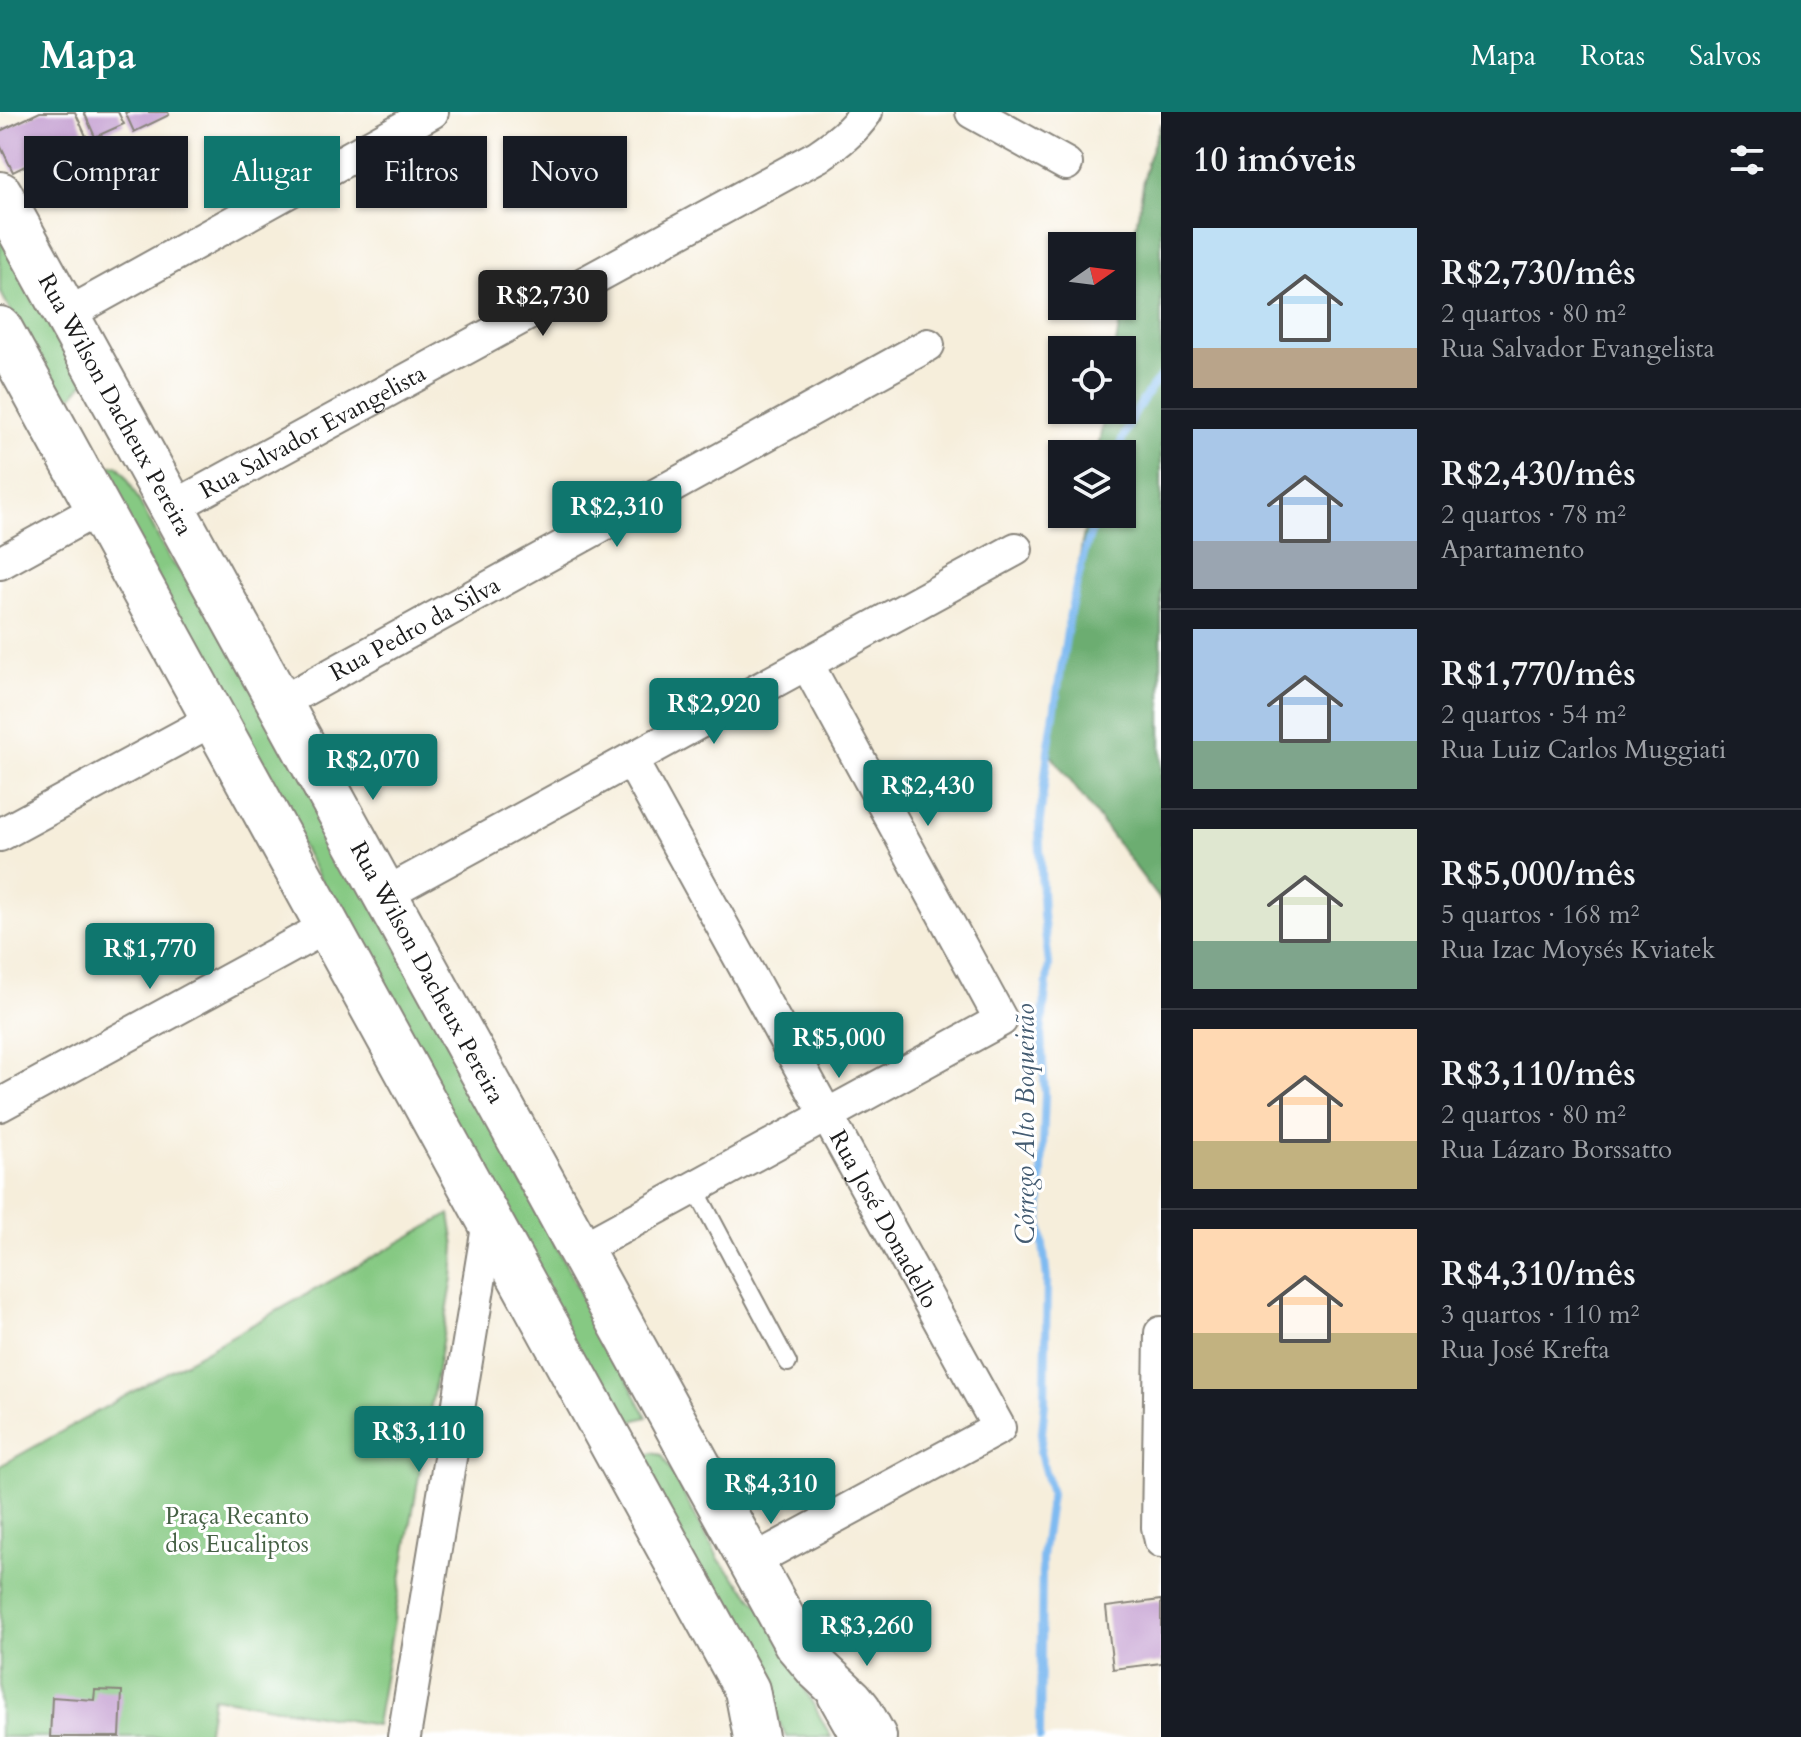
<!DOCTYPE html>
<html lang="pt">
<meta charset="utf-8">
<style>
body{margin:0;font-family:Cardo,serif;background:#242831;color:#f1f3f6;height:100vh;display:flex;flex-direction:column;font-size:30px;white-space:nowrap}
*{box-sizing:border-box;margin:0}
p{font-size:26px;color:#9ea1a6}
.icon{flex:none;width:44px;height:44px;fill:none;stroke:currentColor;stroke-width:2;stroke-linecap:round;stroke-linejoin:round}
.map{position:relative;flex:1;overflow:hidden}
.side{display:flex;flex-direction:column;background:#171b24;width:640px}
.side>*{flex:none}
.top-card{position:absolute;left:24px;top:24px;width:760px;height:72px;display:flex;gap:16px}
.needle{width:52px;rotate:76deg}
.buttons{position:absolute;left:1048px;top:120px;display:grid;gap:16px}
.buttons a{display:grid;place-items:center;width:88px;height:88px;border-radius:0px;background:#171b24;box-shadow:0 2px 6px #0004;font-size:40px}
.price{position:absolute;translate:-50% -68px;padding:0 18px;border-radius:8px;background:#0f766e;color:#fff;font-size:26px;line-height:52px;filter:drop-shadow(0 2px 4px #0008)}
.price::after{content:'';position:absolute;left:50%;top:48px;width:24px;height:18px;margin-left:-12px;background:inherit;clip-path:polygon(0 0,100% 0,50% 100%)}
.price.current{background:#222;color:#fff}
ul{padding:0;list-style:none}
li{display:flex;align-items:center;gap:24px;height:200px;padding:0 32px}
li+li{border-top:2px solid #363941}
li span{display:grid;place-items:center;flex:none;width:224px;height:160px;border-radius:0px;color:#555}
li>.icon{margin-inline-start:auto}
span .icon{width:96px;height:96px;fill:#fffc;stroke-width:1}
li b{font-size:34px}
h2{display:flex;justify-content:space-between;align-items:center;height:96px;padding:0 32px;font-size:34px}
.pill{padding:0 28px;border-radius:0px;background:#171b24;box-shadow:0 2px 6px #0004;font-size:28px;line-height:72px}
.pill.current{background:#0f766e;color:#fff}
header{display:flex;align-items:center;gap:48px;box-sizing:border-box;height:112px;padding:0 40px;background:#0f766e;color:#fff}
header strong{font-size:38px}
nav{display:flex;gap:44px;margin-inline-start:auto;font-size:28px}
main{display:flex;flex:1;min-height:0}
.map>svg:first-child{display:block}
</style>
<header>
<strong>Mapa</strong>
<nav><a>Mapa</a><a>Rotas</a><a>Salvos</a></nav>
</header>
<main>
<div class="map">
<svg width="1161" height="1625" viewBox="0 0 1161 1625">
<rect width="100%" height="100%" fill="#fff"/>
<filter id="ink" filterUnits="userSpaceOnUse"><feTurbulence type="fractalNoise" baseFrequency=".0125" numOctaves="2"/><feDisplacementMap in="SourceGraphic" scale="16" xChannelSelector="R" yChannelSelector="G"/><feConvolveMatrix kernelMatrix="1 2 1 2 8 2 1 2 1" color-interpolation-filters="sRGB"/></filter>
<filter id="wash" filterUnits="userSpaceOnUse"><feTurbulence type="fractalNoise" baseFrequency=".006" numOctaves="4" result="noise"/><feDisplacementMap in="SourceGraphic" scale="32" xChannelSelector="R" yChannelSelector="G"/><feGaussianBlur stdDeviation="1.8" result="paint"/><feColorMatrix in="noise" values="0 0 0 0 0 0 0 0 0 0 0 0 0 0 0 0 0 1.4 0 .05"/><feComposite in="paint" operator="in"/></filter>
<g filter="url(#wash)">
<rect width="100%" height="100%" fill="#f6eedb"/>
<!-- green -->
<path fill="#86c983" stroke="#517250" stroke-width="2" d="M0,107L85,269L73,284C58,285 56,280 47,268L0,179Z
M117,353L125,362L169,446L231,524L647,1305L636,1308L617,1319L101,361L108,355Z
M450,1102L455,1134L453,1166L376,1613L213,1585L207,1625H0V1354Z
M652,1341L662,1343L720,1449L760,1494L831,1625H787L640,1359L642,1347Z"/>
<!-- forest -->
<path fill="#6cad71" stroke="#446446" stroke-width="2" d="M1161,11V789L1048,639L1087,402H1122V342H1097L1105,298H1122V238H1115L1147,50Z"/>
<g fill="none" stroke-linecap="round" stroke-linejoin="round">
<!-- stream -->
<path stroke="#7ebaf1" stroke-width="8" d="M1117,342C1125,317 1143,283 1161,265
M1040,1625L1042,1445L1051,1382L1040,1341L1045,1290L1047,1166L1040,1108L1045,982L1041,922L1049,852L1043,803L1039,716L1048,639L1070,501L1084,442L1097,402"/>
</g>
<g id="blocks">
<!-- building -->
<path fill="#c39dd0" d="M40,0H75L86,24L13,60L0,33V19Z
M84,0H118L124,12L95,25Z
M125,0H168L169,3L134,20Z
M1161,1488V1551L1113,1557L1106,1495Z
M95,1578L122,1579L120,1625H50L52,1585L94,1588Z"/>
</g>
</g>
<g filter="url(#ink)">
<use href="#blocks" fill-opacity="0" stroke="#89857c" stroke-width="2"/>
<g fill="none" stroke-linecap="round" stroke-linejoin="round">
<defs>
<path id="service" d="M695,1076L788,1251
M827,1588L848,1625"/>
<g id="minor">
<path d="M972,0L1066,52"/>
<path d="M66,203L432,0"/>
<path id="s1" d="M172,396L818,44C837,31 853,19 866,0"/>
<path d="M0,451L98,397"/>
<path id="s2" d="M280,591L928,233"/>
<path id="s3" d="M631,648L999,1316L751,1450"/>
<path d="M0,723L214,607"/>
<path d="M385,782L1016,437"/>
<path d="M0,993L328,814"/>
<path d="M580,1138L1001,908L807,552"/>
<path d="M1161,1221L1158,1415L1161,1429"/>
<path d="M404,1625L489,1109"/>
</g>
<g id="secondary">
<path id="s4" d="M0,82L796,1531L818,1557L851,1588L859,1598L874,1625"/>
<path d="M0,217L747,1578L756,1625"/>
</g>
</defs>
<!-- service casing -->
<use href="#service" stroke="#89857c" stroke-width="20"/>
<!-- minor casing -->
<use href="#minor" stroke="#89857c" stroke-width="36"/>
<!-- secondary casing -->
<use href="#secondary" stroke="#89857c" stroke-width="48"/>
<!-- service -->
<use href="#service" stroke="#fff" stroke-width="16"/>
<!-- minor -->
<use href="#minor" stroke="#fff" stroke-width="32"/>
<!-- secondary -->
<use href="#secondary" stroke="#fff" stroke-width="44"/>
</g>
</g>
<g text-anchor="middle" stroke-width="6" stroke-linejoin="round" paint-order="stroke">
<!-- street labels -->
<g font-size="24" fill="#1c1c1c" stroke="#fff">
<text dy="8" stroke="none"><textPath href="#s4" startOffset="240">Rua Wilson Dacheux Pereira</textPath></text>
<text dy="8" stroke="none"><textPath href="#s1" startOffset="160">Rua Salvador Evangelista</textPath></text>
<text dy="8" stroke="none"><textPath href="#s2" startOffset="154">Rua Pedro da Silva</textPath></text>
<text dy="8" stroke="none"><textPath href="#s4" startOffset="888">Rua Wilson Dacheux Pereira</textPath></text>
<text dy="8" stroke="none"><textPath href="#s3" startOffset="524">Rua José Donadello</textPath></text>
</g>
<!-- park labels -->
<g font-size="24" fill="#466145" stroke="#fff">
<text x="237" y="1412">Praça Recanto<tspan x="237" dy="28">dos Eucaliptos</tspan></text>
</g>
<!-- water labels -->
<g font-size="26" font-style="italic" fill="#435b71" stroke="#fff">
<text transform="translate(1025 1012) rotate(-90)" y="9">Córrego Alto Boqueirão</text>
</g>
</g>
</svg>
<div class="buttons">
<a><svg class="needle" viewBox="-14 -14 28 28"><path d="M0-13l5 13h-10z" fill="#e53935"/><path d="M0 13l5-13h-10z" fill="#9ea1a6"/></svg></a>
<a><svg class="icon" aria-label="locate" viewBox="0 0 24 24"><circle cx="12" cy="12" r="6"/><path d="M12 2v4M12 18v4M2 12h4M18 12h4"/></svg></a>
<a><svg class="icon" aria-label="layers" viewBox="0 0 24 24"><path d="M12 4l9 5-9 5-9-5zM3 14l9 5 9-5"/></svg></a>
</div>
<b class="price current" style="left:543px;top:226px">R$2,730</b>
<b class="price" style="left:617px;top:437px">R$2,310</b>
<b class="price" style="left:714px;top:634px">R$2,920</b>
<b class="price" style="left:373px;top:690px">R$2,070</b>
<b class="price" style="left:928px;top:716px">R$2,430</b>
<b class="price" style="left:150px;top:879px">R$1,770</b>
<b class="price" style="left:839px;top:968px">R$5,000</b>
<b class="price" style="left:419px;top:1362px">R$3,110</b>
<b class="price" style="left:771px;top:1414px">R$4,310</b>
<b class="price" style="left:867px;top:1556px">R$3,260</b>
<div class="top-card">
<a class="pill">Comprar</a>
<a class="pill current">Alugar</a>
<a class="pill">Filtros</a>
<a class="pill">Novo</a>
</div>
</div>
<section class="side">
<h2>10 imóveis<svg class="icon" aria-label="filters" viewBox="0 0 24 24"><path d="M4 7h16M4 17h16"/><circle cx="9" cy="7" r="2"/><circle cx="15" cy="17" r="2"/></svg></h2>
<ul>
<li><span style="background:linear-gradient(#bfe0f5 75%,#b9a48a 0)"><svg class="icon" aria-label="home" viewBox="0 0 24 24"><path d="M3 11l9-7 9 7M6 9v11h12V9"/></svg></span><div><b>R$2,730/mês</b><p>2 quartos · 80 m²</p><p>Rua Salvador Evangelista</p></div></li>
<li><span style="background:linear-gradient(#a9c7e8 70%,#9aa5b1 0)"><svg class="icon" aria-label="home" viewBox="0 0 24 24"><path d="M3 11l9-7 9 7M6 9v11h12V9"/></svg></span><div><b>R$2,430/mês</b><p>2 quartos · 78 m²</p><p>Apartamento</p></div></li>
<li><span style="background:linear-gradient(#a9c7e8 70%,#7fa58c 0)"><svg class="icon" aria-label="home" viewBox="0 0 24 24"><path d="M3 11l9-7 9 7M6 9v11h12V9"/></svg></span><div><b>R$1,770/mês</b><p>2 quartos · 54 m²</p><p>Rua Luiz Carlos Muggiati</p></div></li>
<li><span style="background:linear-gradient(#dfe7d0 70%,#7fa58c 0)"><svg class="icon" aria-label="home" viewBox="0 0 24 24"><path d="M3 11l9-7 9 7M6 9v11h12V9"/></svg></span><div><b>R$5,000/mês</b><p>5 quartos · 168 m²</p><p>Rua Izac Moysés Kviatek</p></div></li>
<li><span style="background:linear-gradient(#ffd9b3 70%,#c2b280 0)"><svg class="icon" aria-label="home" viewBox="0 0 24 24"><path d="M3 11l9-7 9 7M6 9v11h12V9"/></svg></span><div><b>R$3,110/mês</b><p>2 quartos · 80 m²</p><p>Rua Lázaro Borssatto</p></div></li>
<li><span style="background:linear-gradient(#ffd9b3 65%,#c2b280 0)"><svg class="icon" aria-label="home" viewBox="0 0 24 24"><path d="M3 11l9-7 9 7M6 9v11h12V9"/></svg></span><div><b>R$4,310/mês</b><p>3 quartos · 110 m²</p><p>Rua José Krefta</p></div></li>
</ul>
</section>
</main>
